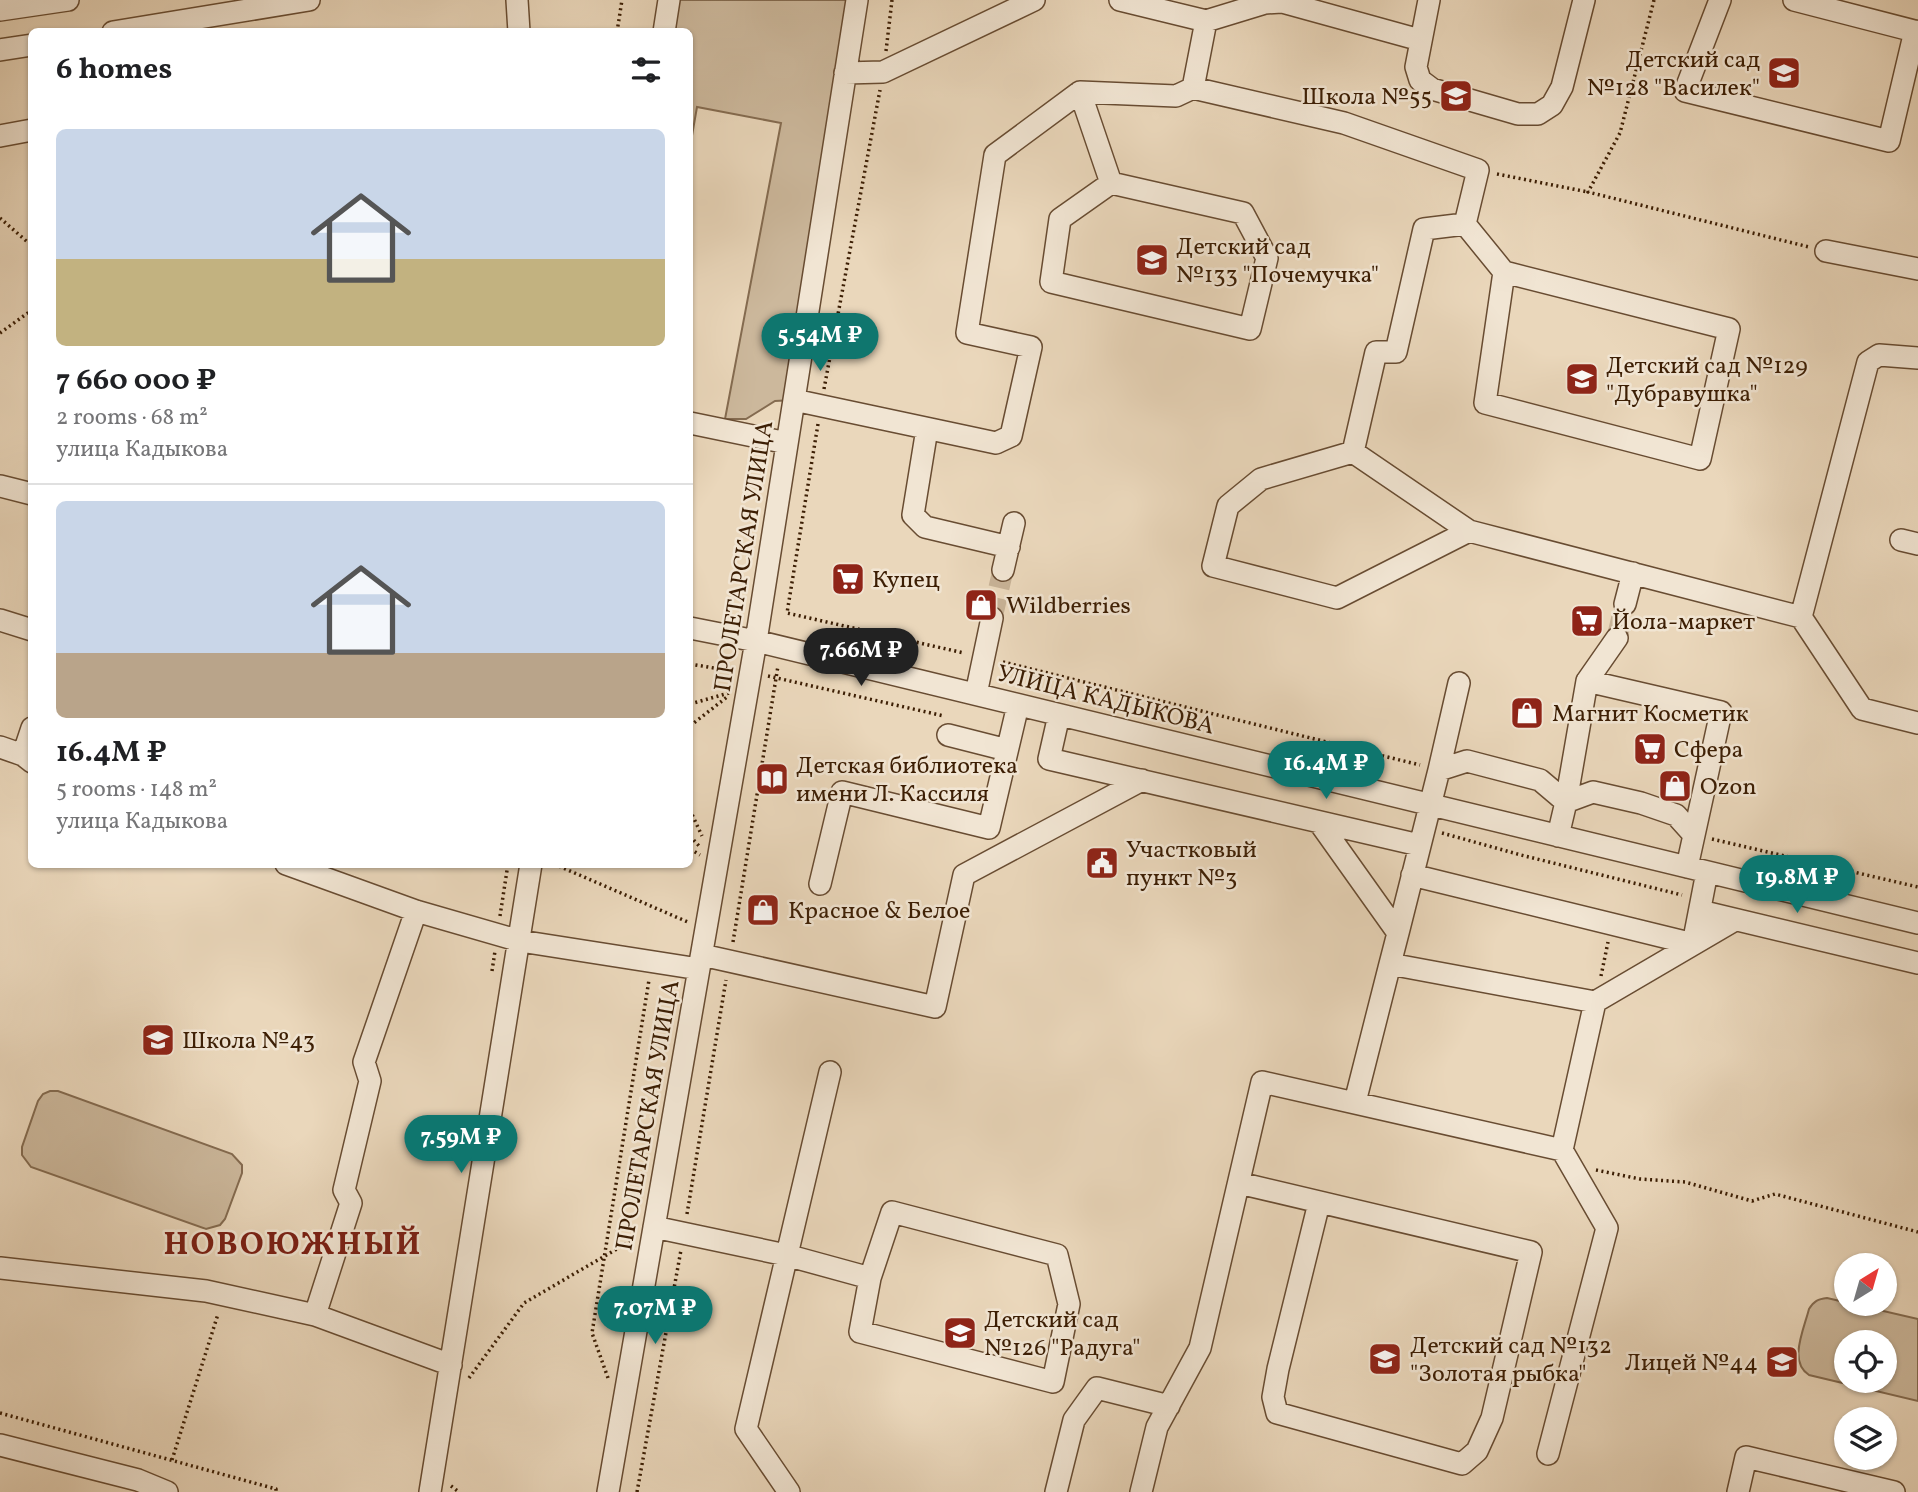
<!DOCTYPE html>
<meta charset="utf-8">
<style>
body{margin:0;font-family:Vollkorn,serif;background:#f6f6f6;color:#202124;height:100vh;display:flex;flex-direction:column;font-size:26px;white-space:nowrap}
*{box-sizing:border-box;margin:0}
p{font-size:23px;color:#757577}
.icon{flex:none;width:38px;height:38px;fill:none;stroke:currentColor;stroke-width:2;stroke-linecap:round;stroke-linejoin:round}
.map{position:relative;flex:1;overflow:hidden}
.panel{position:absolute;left:28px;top:28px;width:665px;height:840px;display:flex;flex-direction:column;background:#fff;border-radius:10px;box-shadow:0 2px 5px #0004}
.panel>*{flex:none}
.needle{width:46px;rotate:37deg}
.buttons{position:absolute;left:1834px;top:1253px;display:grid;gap:14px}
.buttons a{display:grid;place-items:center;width:63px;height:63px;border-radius:50%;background:#fff;box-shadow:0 2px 5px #0004;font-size:35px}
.price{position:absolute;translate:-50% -60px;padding:0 16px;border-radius:24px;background:#0f766e;color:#fff;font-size:23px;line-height:46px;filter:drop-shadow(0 2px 4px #0008)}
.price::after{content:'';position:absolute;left:50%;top:42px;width:21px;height:16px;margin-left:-10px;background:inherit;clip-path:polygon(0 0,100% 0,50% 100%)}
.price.active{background:#222;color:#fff}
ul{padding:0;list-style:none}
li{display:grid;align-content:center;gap:14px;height:371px;padding:0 28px}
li+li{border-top:2px solid #e0e0e0}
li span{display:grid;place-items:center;height:217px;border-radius:10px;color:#555}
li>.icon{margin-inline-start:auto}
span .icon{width:126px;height:126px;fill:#fffc;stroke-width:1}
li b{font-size:30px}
h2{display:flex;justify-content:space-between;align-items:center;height:84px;padding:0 28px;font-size:30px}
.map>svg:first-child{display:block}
</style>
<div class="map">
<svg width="1918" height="1492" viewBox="0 0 1918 1492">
<rect width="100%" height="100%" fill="#ead7bb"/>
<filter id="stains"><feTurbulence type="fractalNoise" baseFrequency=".00286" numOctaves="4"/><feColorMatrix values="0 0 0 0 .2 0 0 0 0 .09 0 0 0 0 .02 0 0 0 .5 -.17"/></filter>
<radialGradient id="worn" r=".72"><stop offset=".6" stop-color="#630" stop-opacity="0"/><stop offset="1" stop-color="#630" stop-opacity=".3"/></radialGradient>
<!-- green -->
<path fill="#ccb89c" stroke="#846b50" stroke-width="2" fill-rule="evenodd" d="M670,0H857L794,400L775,401L746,419H725L781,123L697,107L690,147V32H665Z
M50,1091H58L232,1154L242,1165V1173L225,1219L220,1225L206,1229L31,1167L22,1155V1147L38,1101L43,1094Z
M1827,1298L1918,1319V1401L1809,1375C1788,1362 1804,1329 1809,1309C1814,1301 1818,1299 1827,1298ZM1846,1342H1885V1381H1846Z"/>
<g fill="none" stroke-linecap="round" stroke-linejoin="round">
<!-- minor-tunnel -->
<path stroke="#c7b296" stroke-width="21" stroke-dasharray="21 10" stroke-linecap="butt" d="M992,618L1003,570
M1617,638L1625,604"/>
<defs>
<path id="minor" d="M517,0L519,32
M1120,0L1206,21L1193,88L1344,123L1478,170L1465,224L1424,229L1396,352H1376L1353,452L1261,479L1228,506L1213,566L1337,598L1469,531L1801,617L1862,709L1918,723
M1429,0L1416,67L1420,80L1432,89L1518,114H1538L1552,105L1562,87L1584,0
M1720,0L1685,91L1889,141L1915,31
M1794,0L1918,32
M0,10L68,0
M1206,21L1265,3L1282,2L1420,40
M113,32L309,0
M664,32L669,0
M0,50L32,45
M845,73L883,72L1034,0
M1080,92L1111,183L1243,213L1267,258L1250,329L1051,282L1060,219L1111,183
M0,136L32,130
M1465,224L1504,272L1729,329L1700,459L1485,403L1504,272
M1826,251L1918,269
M794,400L996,443L1011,436L1031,347L967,333L995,155L1080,92L1176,96L1193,88
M690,423L787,443
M927,429L913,515L925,527L1009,547
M1353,452L1469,531
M0,486L32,494
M1901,540L1918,544
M1003,570L1014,523
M1625,604L1633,573
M1801,617L1868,362L1879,355L1918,358
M0,620L32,630
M690,628L756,641L1918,923
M1587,681L1721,712L1687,867
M976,694L992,618
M1059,715L1049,759L1419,845
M948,735L1007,750
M0,747L23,755L32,762
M23,755L32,728
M1439,770L1459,683
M1319,822L1398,933L1390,964
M1558,836L1566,802L1587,681L1617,638
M286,864L416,911L520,941L699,969
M1412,875L1693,944L1707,872
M820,884L842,792L989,828L1018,705
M1700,911L1918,963
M1398,933L1439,770L1467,761L1540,780L1566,802L1593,792L1641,803L1676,815L1694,835
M702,955L935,1007L964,875L1142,780
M1595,1002L1735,920
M1355,1102L1390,964L1595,1002L1562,1150L1607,1228L1548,1454
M1239,1183L1531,1252L1492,1418L1477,1451L1462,1464L1277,1413L1273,1397L1278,1369L1319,1203
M892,1212L1057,1255L1069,1304L1053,1382L860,1332L870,1278Z
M654,1227L786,1255L870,1278
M0,1268L206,1291L315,1315L351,1203L344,1190L370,1081L364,1062L416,911
M315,1315L451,1365
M0,1445L138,1480L167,1492
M430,1492L531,864
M608,1492L756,641L857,0
M789,1492L746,1429L830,1072
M1056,1492L1074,1420L1097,1388L1169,1406
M1141,1492L1157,1427L1200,1348L1262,1082L1562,1150
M1738,1492L1746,1457L1894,1492"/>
</defs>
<!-- minor casing -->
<use href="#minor" stroke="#684c32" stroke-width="24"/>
<!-- path -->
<path stroke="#3c1e04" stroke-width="3.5" stroke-dasharray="2 3.5" stroke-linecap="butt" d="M1654,0L1620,133L1588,192L1809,247
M617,32L622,0
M886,51L892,0
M1497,174L1588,192
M0,218L32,246
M0,333L32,310
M824,389L880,90
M818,424L787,613L964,653
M1003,662L1420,765
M690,664L732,671
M768,676L944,716
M690,704L729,693
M690,726L727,697
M690,810L702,836
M1442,833L1521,855L1682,895
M690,836L700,847
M1712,839L1918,887
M690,849L700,855
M554,864L690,923
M500,916L508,864
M733,942L778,666
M492,971L495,951
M1601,976L1608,942
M1596,1170L1640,1179L1685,1182L1752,1201L1775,1194L1918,1232
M687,1214L726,980
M469,1378L524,1303L634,1239
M608,1378L592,1333L649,980
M0,1413L276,1489V1492
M172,1460L218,1314
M451,1486L459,1492
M637,1492L681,1250"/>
<!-- minor -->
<use href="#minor" stroke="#f1e5d3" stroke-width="21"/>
</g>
<!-- icons -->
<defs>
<symbol id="school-square" viewBox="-11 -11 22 22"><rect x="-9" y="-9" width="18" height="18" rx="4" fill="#8f2418" stroke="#f1e5d3"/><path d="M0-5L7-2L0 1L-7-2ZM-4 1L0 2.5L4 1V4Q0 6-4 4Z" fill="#fff"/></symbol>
<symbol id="supermarket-square" viewBox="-11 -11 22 22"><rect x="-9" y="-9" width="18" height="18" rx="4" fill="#8f2418" stroke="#f1e5d3"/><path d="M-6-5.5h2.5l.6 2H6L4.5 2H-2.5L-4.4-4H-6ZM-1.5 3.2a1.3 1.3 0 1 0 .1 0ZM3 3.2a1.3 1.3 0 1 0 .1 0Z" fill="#fff"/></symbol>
<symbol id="shop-square" viewBox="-11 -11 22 22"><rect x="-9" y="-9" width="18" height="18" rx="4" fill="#8f2418" stroke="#f1e5d3"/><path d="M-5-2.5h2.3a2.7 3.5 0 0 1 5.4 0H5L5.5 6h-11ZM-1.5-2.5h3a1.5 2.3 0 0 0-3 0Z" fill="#fff"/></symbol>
<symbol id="library-square" viewBox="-11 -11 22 22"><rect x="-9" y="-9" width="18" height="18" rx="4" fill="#8f2418" stroke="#f1e5d3"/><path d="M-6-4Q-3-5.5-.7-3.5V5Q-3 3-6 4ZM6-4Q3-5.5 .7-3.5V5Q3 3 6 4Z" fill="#fff"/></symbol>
<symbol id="civic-square" viewBox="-11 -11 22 22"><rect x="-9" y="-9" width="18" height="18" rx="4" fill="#8f2418" stroke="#f1e5d3"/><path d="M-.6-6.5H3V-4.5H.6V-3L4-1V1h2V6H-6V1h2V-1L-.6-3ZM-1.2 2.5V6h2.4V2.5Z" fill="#fff"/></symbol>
</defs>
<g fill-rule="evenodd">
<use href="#school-square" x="1765" y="54" width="38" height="38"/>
<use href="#school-square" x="1437" y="77" width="38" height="38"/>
<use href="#school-square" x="1133" y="241" width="38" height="38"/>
<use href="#school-square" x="1563" y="360" width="38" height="38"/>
<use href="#supermarket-square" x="829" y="560" width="38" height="38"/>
<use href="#shop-square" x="962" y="586" width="38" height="38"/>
<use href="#supermarket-square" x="1568" y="602" width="38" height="38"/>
<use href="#shop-square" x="1508" y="694" width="38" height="38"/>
<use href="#supermarket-square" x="1631" y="730" width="38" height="38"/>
<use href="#library-square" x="753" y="760" width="38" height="38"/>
<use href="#shop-square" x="1656" y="767" width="38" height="38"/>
<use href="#civic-square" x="1083" y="844" width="38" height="38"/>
<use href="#shop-square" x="744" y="891" width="38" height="38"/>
<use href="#school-square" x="139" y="1021" width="38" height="38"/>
<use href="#school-square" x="941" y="1314" width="38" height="38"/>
<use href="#school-square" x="1366" y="1340" width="38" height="38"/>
<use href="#school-square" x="1763" y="1343" width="38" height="38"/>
</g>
<g text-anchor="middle" stroke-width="5" stroke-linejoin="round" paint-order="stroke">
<!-- poi labels -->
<g font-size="24" fill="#3c1e04" stroke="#f1e5d3" text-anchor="start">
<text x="1760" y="67" text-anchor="end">Детский сад<tspan x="1760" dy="28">№128 "Василек"</tspan></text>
<text x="1432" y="104" text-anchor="end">Школа №55</text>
<text x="1176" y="254">Детский сад<tspan x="1176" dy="28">№133 "Почемучка"</tspan></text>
<text x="1606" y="373">Детский сад №129<tspan x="1606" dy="28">"Дубравушка"</tspan></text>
<text x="872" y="587">Купец</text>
<text x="1006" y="613">Wildberries</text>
<text x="1612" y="629">Йола-маркет</text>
<text x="1552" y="721">Магнит Косметик</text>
<text x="1674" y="757">Сфера</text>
<text x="796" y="773">Детская библиотека<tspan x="796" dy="28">имени Л. Кассиля</tspan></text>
<text x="1700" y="794">Ozon</text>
<text x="1126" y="857">Участковый<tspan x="1126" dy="28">пункт №3</tspan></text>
<text x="788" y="918">Красное &amp; Белое</text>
<text x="182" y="1048">Школа №43</text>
<text x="984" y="1327">Детский сад<tspan x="984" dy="28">№126 "Радуга"</tspan></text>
<text x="1410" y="1353">Детский сад №132<tspan x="1410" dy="28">"Золотая рыбка"</tspan></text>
<text x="1758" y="1370" text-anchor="end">Лицей №44</text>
</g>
<!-- street labels -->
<g font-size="24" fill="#3c1e04" stroke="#f1e5d3">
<text transform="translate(743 556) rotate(-81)" y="8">ПРОЛЕТАРСКАЯ УЛИЦА</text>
<text transform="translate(1106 699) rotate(14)" y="8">УЛИЦА КАДЫКОВА</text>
<text transform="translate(647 1115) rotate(-80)" y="8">ПРОЛЕТАРСКАЯ УЛИЦА</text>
</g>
<!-- district labels -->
<g font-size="32" font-weight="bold" letter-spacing="2" fill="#7a1f14" stroke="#f1e5d3">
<text x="293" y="1254">НОВОЮЖНЫЙ</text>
</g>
</g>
<rect width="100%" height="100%" filter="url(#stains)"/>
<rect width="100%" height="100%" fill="url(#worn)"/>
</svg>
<div class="buttons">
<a><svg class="needle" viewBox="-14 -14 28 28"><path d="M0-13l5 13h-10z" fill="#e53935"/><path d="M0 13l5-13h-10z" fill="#757577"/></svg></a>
<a><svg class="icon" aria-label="locate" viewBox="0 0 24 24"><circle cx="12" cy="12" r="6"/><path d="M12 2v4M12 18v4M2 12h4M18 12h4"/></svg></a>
<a><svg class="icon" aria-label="layers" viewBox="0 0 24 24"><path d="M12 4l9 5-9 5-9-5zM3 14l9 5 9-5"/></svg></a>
</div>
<b class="price" style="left:820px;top:373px">5.54M ₽</b>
<b class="price active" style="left:861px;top:688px">7.66M ₽</b>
<b class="price" style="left:1326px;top:801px">16.4M ₽</b>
<b class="price" style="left:1797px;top:915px">19.8M ₽</b>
<b class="price" style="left:461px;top:1175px">7.59M ₽</b>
<b class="price" style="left:655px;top:1346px">7.07M ₽</b>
<section class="panel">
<h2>6 homes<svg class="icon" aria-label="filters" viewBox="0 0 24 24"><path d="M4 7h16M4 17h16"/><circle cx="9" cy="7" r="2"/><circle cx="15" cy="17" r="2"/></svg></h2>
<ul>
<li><span style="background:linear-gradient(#c9d6e8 60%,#c2b280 0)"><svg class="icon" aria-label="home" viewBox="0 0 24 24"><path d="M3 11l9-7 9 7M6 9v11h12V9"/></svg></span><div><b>7 660 000 ₽</b><p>2 rooms · 68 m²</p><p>улица Кадыкова</p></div></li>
<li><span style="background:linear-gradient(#c9d6e8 70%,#b9a48a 0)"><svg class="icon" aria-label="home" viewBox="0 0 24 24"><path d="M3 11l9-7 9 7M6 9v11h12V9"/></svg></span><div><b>16.4M ₽</b><p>5 rooms · 148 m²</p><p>улица Кадыкова</p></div></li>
</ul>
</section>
</div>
